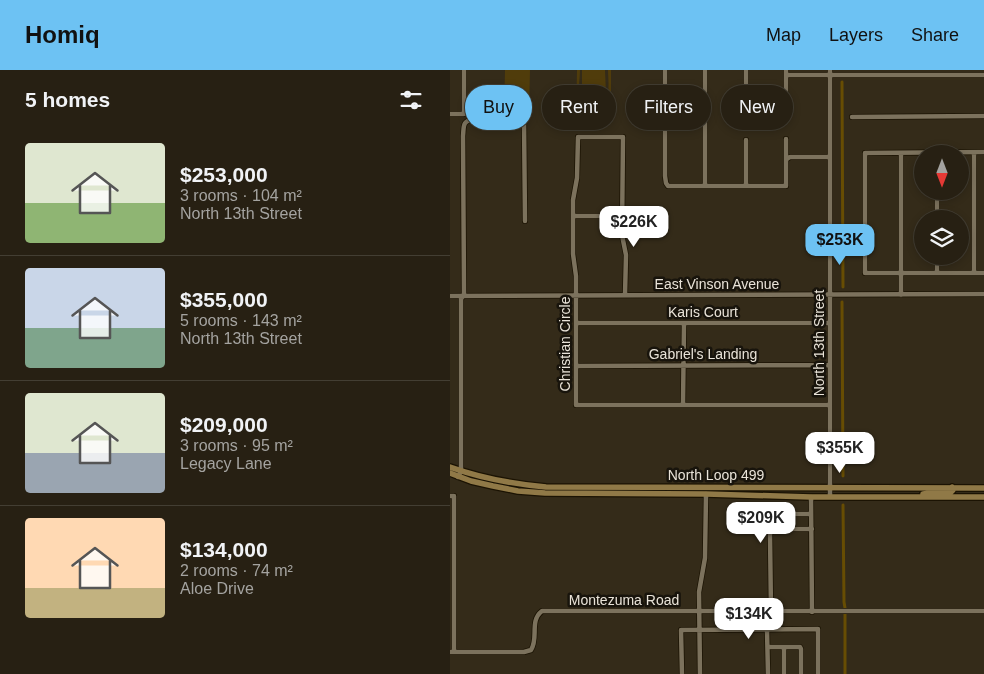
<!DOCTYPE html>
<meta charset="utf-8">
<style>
body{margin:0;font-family:Arial,sans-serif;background:#2f281c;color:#f1f3f6;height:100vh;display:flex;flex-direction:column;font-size:19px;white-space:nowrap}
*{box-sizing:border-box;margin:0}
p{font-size:16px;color:#a4a3a0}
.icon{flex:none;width:28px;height:28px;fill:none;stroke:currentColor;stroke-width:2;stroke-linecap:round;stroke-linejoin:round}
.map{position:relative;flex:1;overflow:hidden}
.side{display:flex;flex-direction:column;background:#272013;width:450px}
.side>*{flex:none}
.hud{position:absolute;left:15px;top:15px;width:444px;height:45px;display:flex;gap:10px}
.needle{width:32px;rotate:180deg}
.buttons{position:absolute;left:464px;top:75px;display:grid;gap:10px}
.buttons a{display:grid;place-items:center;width:55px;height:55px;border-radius:50%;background:#272013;box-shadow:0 2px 8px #0003,0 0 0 1px #433e33;font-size:25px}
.price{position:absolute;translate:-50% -42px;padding:0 11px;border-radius:10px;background:#fff;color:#222;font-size:16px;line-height:32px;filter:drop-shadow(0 1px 2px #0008)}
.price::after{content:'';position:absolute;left:50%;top:30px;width:15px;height:11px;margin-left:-8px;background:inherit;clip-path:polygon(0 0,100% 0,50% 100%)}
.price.on{background:#6dc2f3;color:#111}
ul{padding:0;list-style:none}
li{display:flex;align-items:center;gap:15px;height:125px;padding:0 25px}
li+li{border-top:1px solid #433e33}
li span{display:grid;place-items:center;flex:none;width:140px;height:100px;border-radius:5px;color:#555}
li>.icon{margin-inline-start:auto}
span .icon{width:60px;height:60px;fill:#fffc;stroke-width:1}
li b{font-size:21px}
h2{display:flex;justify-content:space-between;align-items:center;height:60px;padding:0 25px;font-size:21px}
.pill{padding:0 18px;border-radius:22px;background:#272013;box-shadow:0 2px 8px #0003,0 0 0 1px #433e33;font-size:18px;line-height:45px}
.pill.on{background:#6dc2f3;color:#111}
header{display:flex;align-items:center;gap:30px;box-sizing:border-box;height:70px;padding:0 25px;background:#6dc2f3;color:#111}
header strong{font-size:24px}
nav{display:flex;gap:28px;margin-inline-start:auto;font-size:18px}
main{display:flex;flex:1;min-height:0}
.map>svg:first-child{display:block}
</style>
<header>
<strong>Homiq</strong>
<nav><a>Map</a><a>Layers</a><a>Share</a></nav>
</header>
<main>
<section class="side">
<h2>5 homes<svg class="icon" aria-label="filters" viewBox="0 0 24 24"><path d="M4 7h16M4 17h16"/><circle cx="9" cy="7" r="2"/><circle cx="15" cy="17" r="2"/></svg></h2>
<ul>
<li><span style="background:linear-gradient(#dfe7d0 60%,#8fb573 0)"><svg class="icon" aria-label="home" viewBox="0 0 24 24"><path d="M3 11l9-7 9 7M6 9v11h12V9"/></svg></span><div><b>$253,000</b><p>3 rooms · 104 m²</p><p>North 13th Street</p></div></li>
<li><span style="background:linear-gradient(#c9d6e8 60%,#7fa58c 0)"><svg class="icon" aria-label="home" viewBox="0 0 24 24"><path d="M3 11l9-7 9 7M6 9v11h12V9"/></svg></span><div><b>$355,000</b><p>5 rooms · 143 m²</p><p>North 13th Street</p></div></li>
<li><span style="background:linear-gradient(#dfe7d0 60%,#9aa5b1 0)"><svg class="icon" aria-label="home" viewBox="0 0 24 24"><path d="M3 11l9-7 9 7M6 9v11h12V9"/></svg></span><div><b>$209,000</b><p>3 rooms · 95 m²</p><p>Legacy Lane</p></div></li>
<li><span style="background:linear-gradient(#ffd9b3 70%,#c2b280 0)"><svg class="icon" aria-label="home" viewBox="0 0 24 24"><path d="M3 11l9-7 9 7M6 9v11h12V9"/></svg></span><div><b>$134,000</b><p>2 rooms · 74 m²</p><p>Aloe Drive</p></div></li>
</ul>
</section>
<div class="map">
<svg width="534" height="604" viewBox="0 0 534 604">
<rect width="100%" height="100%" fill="#342b19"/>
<!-- green -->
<path fill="#503c0b" d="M55,0H80L79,45H54Z
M127,0H130C130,8 128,17 130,24C133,36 150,39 156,28C160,21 158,8 158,0H161V35H158L157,31C148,41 131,40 128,25C126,18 127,8 127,0Z
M132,0H155L156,23H132Z"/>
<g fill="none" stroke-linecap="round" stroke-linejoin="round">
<!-- canal -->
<path stroke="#674d03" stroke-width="3" d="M392,12L393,217
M392,232L393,406
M393,435L394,532L395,538
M395,604V544"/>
<defs>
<path id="minor" d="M215,0V106L216,113L218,116H336V69
M255,0V116
M296,0V31
M336,0V4L339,5H534
M380,0V426
M336,28V4
M0,44H14V0
M402,47L534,46
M296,70V116
M534,82L415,83V203H534
M524,83V203
M337,89L340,87H380
M487,121V149
M123,146H172
M487,186V203
M175,225L176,185L172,165L173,67H128L127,108L123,130V184L126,206V335H380
M451,225V83
M0,226L534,224
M126,253H380
M127,296L380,295
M233,335L234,253
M8,407L11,401V229L14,225V221L13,66C14,56 12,51 24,49L74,50L75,151
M0,426H4V582
M361,427L362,542
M301,444H361
M321,542L320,464L322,461L327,459H362
M317,560L318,604
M318,577H350L351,579V604
M334,577V604
M0,582H74L81,580C89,568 79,551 92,541H534
M232,604L231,560L368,559V604
M250,604L249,522L255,488L256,424"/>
<path id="major" d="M0,397C31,408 63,414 96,417L534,418
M0,403L21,411L43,416L68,421L95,423L256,424L361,427H534
M473,424L488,422H501L503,420L502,417"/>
</defs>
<!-- minor casing -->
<use href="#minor" stroke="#1b1303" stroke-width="6"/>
<!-- major casing -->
<use href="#major" stroke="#1b1303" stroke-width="8"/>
<!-- minor -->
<use href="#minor" stroke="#7c725d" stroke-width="4.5"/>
<!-- major -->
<use href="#major" stroke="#907947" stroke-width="5.5"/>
</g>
<g text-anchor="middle" stroke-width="5" stroke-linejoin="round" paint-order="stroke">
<!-- street labels -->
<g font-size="14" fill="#e9e3d8" stroke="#18140c">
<text x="267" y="219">East Vinson Avenue</text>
<text x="253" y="247">Karis Court</text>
<text transform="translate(369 273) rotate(-90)" y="5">North 13th Street</text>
<text transform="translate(115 274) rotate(-90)" y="5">Christian Circle</text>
<text x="253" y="289">Gabriel's Landing</text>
<text x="266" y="410">North Loop 499</text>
<text x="174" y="535">Montezuma Road</text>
</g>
</g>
</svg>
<div class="buttons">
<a><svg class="needle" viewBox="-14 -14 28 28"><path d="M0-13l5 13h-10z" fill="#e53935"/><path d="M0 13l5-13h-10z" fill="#a4a3a0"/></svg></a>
<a><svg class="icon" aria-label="layers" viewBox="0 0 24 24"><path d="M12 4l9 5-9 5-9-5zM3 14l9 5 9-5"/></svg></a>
</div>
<b class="price" style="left:184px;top:178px">$226K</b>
<b class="price on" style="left:390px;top:196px">$253K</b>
<b class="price" style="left:390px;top:404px">$355K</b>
<b class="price" style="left:311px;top:474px">$209K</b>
<b class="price" style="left:299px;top:570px">$134K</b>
<div class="hud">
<a class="pill on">Buy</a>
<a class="pill">Rent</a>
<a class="pill">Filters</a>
<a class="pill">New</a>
</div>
</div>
</main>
